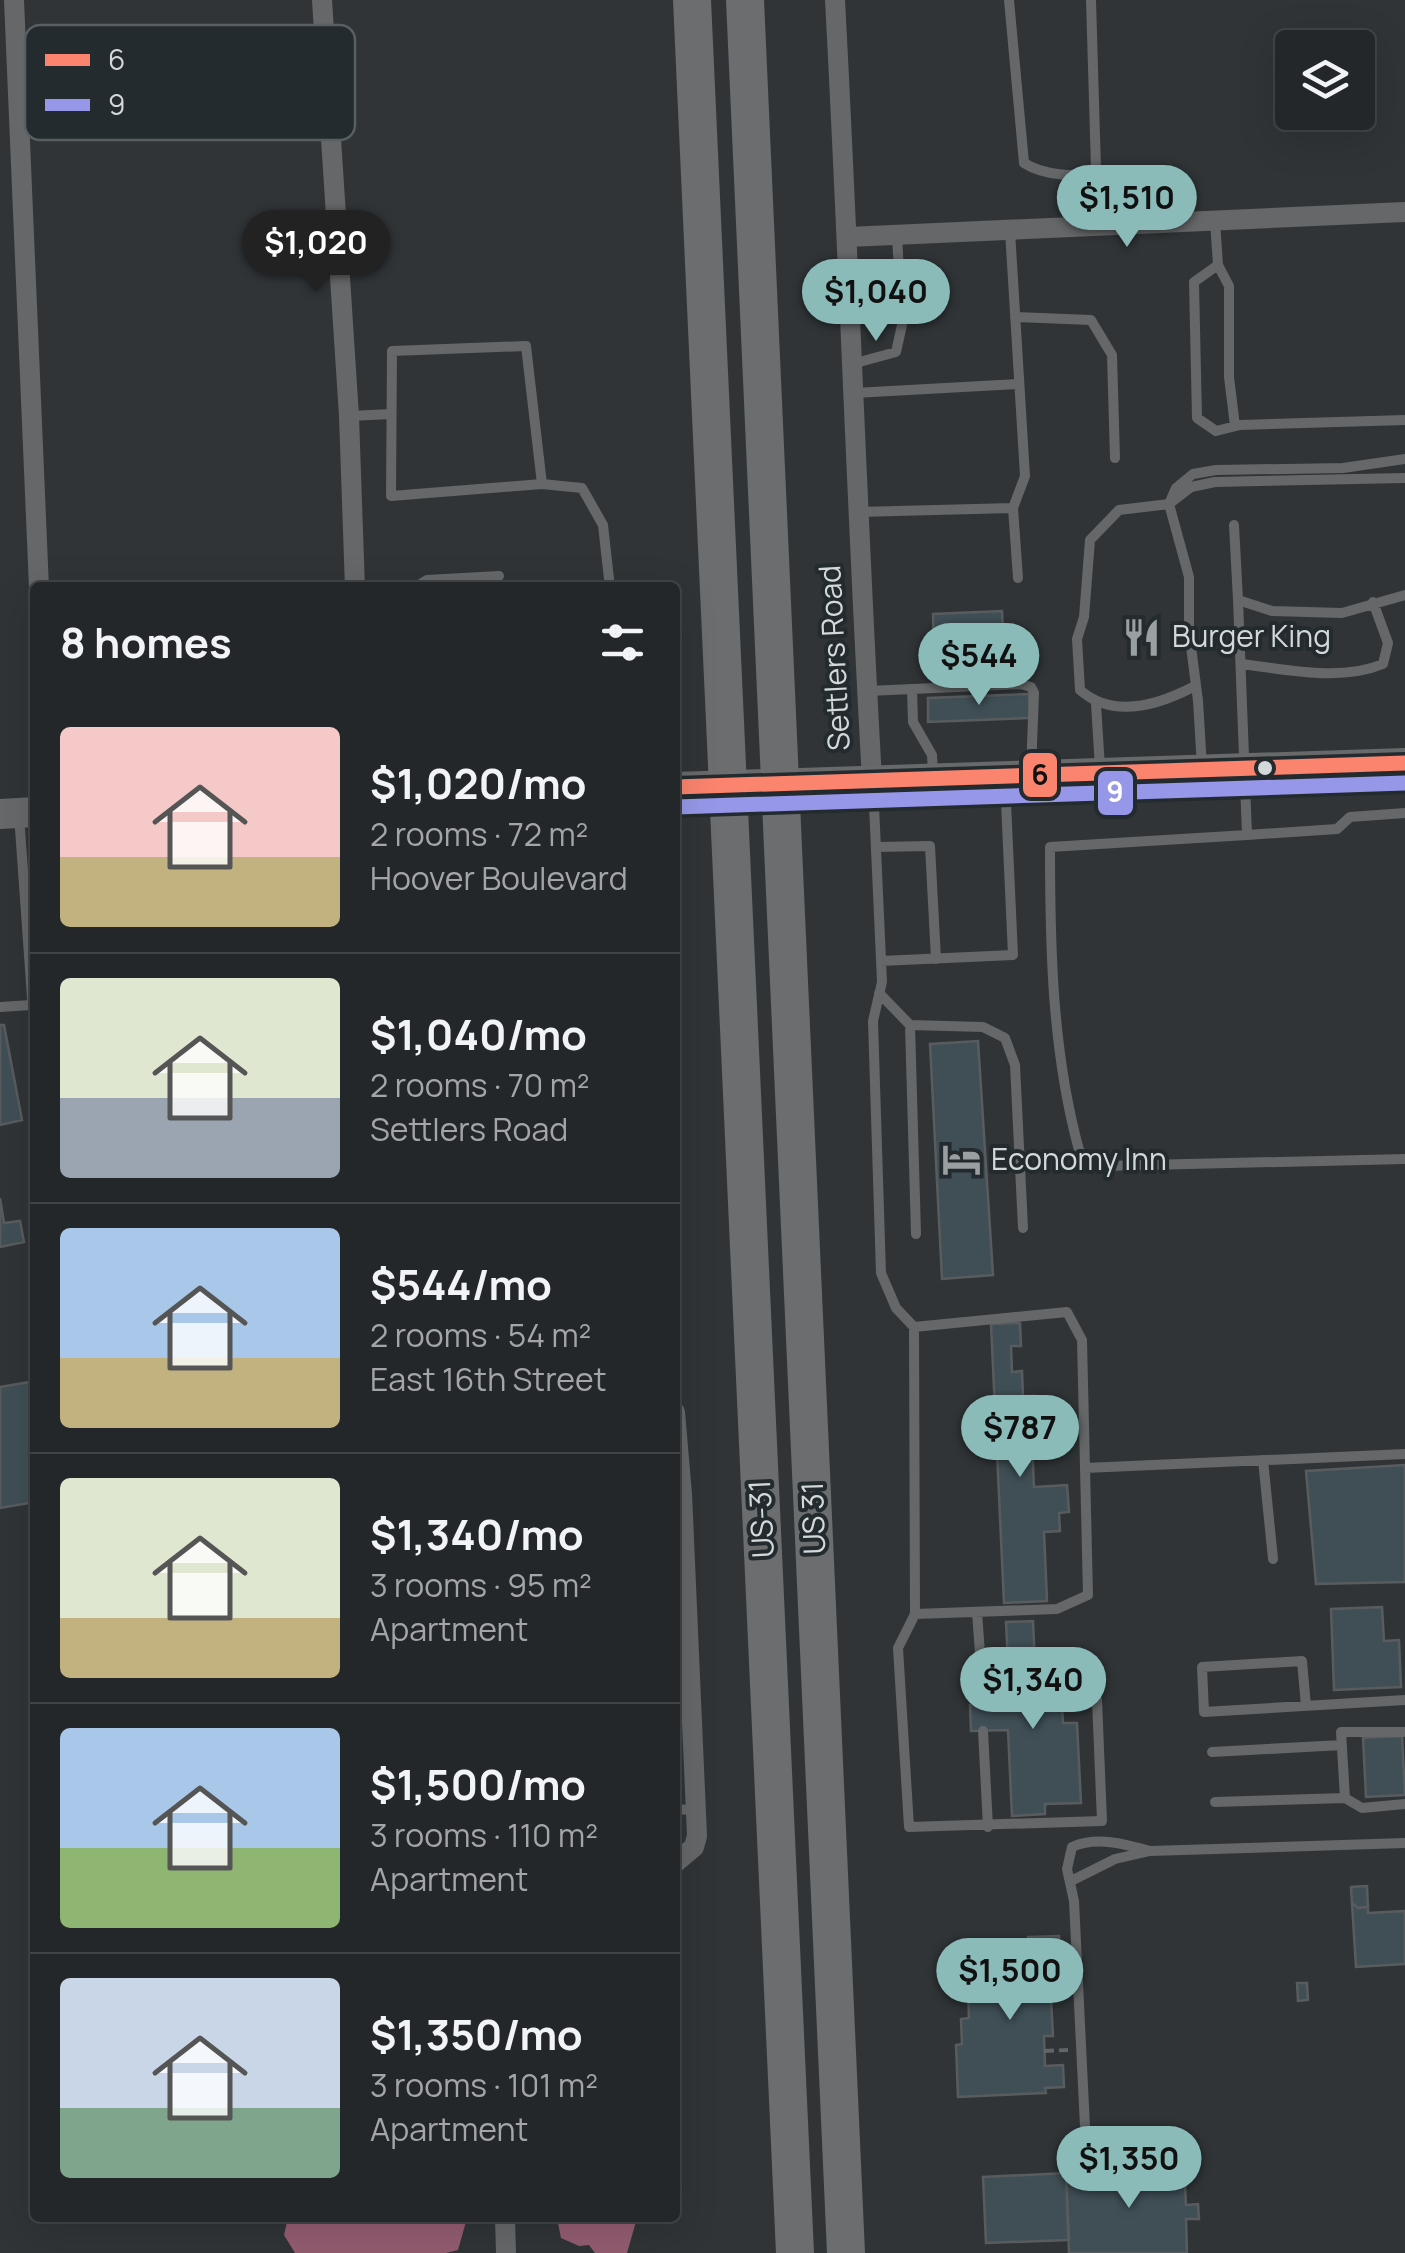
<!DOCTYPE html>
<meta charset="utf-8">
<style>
body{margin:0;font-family:Manrope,sans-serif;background:#303335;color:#f1f3f6;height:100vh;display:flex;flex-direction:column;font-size:38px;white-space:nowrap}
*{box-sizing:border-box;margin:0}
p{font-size:32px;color:#a3a5a8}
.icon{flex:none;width:55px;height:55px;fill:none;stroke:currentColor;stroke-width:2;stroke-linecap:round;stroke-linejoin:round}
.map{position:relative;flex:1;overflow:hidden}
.panel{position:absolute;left:30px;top:582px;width:650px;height:1640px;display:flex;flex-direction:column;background:#242729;border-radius:10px;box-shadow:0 10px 40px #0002,0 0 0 2px #414446}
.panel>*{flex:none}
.tools{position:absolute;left:1275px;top:30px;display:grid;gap:20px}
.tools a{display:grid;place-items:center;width:100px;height:100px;border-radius:10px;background:#242729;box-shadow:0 10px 40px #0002,0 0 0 2px #414446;font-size:50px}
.price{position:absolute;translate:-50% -85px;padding:0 22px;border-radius:35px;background:#8bbbb9;color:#111;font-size:32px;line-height:65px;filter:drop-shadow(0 2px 5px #0008)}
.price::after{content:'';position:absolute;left:50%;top:60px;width:30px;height:22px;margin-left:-15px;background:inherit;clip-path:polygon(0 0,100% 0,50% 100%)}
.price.on{background:#222;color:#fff}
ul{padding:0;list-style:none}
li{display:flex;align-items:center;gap:30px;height:250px;padding:0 30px}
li+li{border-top:2px solid #414446}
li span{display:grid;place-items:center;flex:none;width:280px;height:200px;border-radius:10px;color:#555}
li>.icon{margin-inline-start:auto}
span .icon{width:120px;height:120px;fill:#fffc;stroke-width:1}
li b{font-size:42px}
h2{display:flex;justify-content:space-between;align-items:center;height:120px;padding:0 30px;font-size:42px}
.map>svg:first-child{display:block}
</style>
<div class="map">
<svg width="1405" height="2253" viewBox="0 0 1405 2253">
<rect width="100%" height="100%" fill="#303437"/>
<!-- water -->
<path fill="#935c70" d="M288,2218H467L458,2250L446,2253H295L284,2235Z
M557,2218H637L627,2253H595L589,2245L579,2246L561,2238Z"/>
<!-- building -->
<path fill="#404f56" stroke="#595c5e" stroke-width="2.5" d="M1002,611L1004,653L934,655L933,614Z
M1029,694L1030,718L928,722V698Z
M0,1025H4L22,1120L0,1125Z
M978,1041L993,1275L942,1279L930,1044Z
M0,1198L4,1223L20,1221L24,1242L0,1247Z
M1020,1323L1021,1346H1011L1012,1372L1022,1371L1023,1396H1036L1037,1429L1020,1430V1443L1032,1442L1034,1487L1067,1485L1069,1512L1059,1513L1060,1531L1044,1532L1047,1601L1004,1603L991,1324Z
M35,1381V1502L0,1508V1387Z
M1405,1465V1582L1316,1584L1306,1471Z
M1382,1607L1384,1641L1399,1640L1401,1687L1334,1690L1331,1609Z
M1033,1621L1036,1688L1061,1687L1063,1723H1077L1081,1803L1045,1804V1814L1012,1816L1008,1730L971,1731L970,1705L1010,1704L1006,1622Z
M1402,1736L1405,1795L1366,1797L1363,1738Z
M1367,1886L1368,1907L1358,1908L1352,1903L1351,1887Z
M1352,1903L1358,1908L1368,1907V1913L1405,1911V1964L1356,1967Z
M1059,1936L1061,1987H1047V1998H1051L1053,2036H1044L1045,2066L1063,2065L1064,2087L1045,2088L1046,2093L958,2097L956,2045L962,2044L961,2019L969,2018L967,1964L1000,1962V1947L1028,1946V1937Z
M1297,1983H1307L1308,2000L1298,2001Z
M1184,2167L1186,2205L1198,2204L1199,2219H1186L1187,2253H1069L1066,2173Z
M1066,2173L1069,2240L986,2243L983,2177Z"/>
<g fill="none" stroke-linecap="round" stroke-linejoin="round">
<!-- path -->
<path stroke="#636466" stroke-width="4" stroke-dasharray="10 5" stroke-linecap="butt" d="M1044,2051L1068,2050"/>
<!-- lane -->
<path stroke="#656768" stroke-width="10" d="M1009,0L1024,163C1041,174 1078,180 1096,169L1091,0
M1091,172L1103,225
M1215,221L1218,265L1194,282L1197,418L1216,431L1240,425L1405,420
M1010,231L1025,476L1013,508L1018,578
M1218,265L1229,286V377L1235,426
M1015,317L1091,320L1112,355L1115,458
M852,364L896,352L902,325L897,236
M854,393L1019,384
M350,416L391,414
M542,484L526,346L392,351L391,496L542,484L582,488L603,525L610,588
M858,512L1013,508
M1234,525L1238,600L1272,611L1342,613L1405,595
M414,588L427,580L499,576
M1238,600L1247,835L1050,847C1050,948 1052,1051 1079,1150L1089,1162L1103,1166L1405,1159
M1241,664C1285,669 1340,682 1383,664L1388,643L1373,602
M1195,686C1159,705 1113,719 1080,690L1077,639L1084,617L1090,540L1119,510L1169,504L1191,487L1215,482L1405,478
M912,689L913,722L932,755L933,773
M868,691L1021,684L1031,687L1034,693L1031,771
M1096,704L1100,768
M1202,767L1198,701L1189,631V577L1169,504L1176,488L1193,474L1216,470L1343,468L1405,459
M873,783L882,982L873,1021L881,1273L896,1308L914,1327L1067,1312L1082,1340L1088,1595L1057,1609L915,1614L914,1327
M19,815L35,1039
M1247,835L1337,829L1350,817L1405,813
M877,847L930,846L936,959
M881,961L1013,955L1005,781
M879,993L910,1025L983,1027L1005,1038L1015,1065L1023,1228
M0,1007L31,1005
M910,1025L916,1234
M1263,1460L1273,1559
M1085,1468L1405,1454
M977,1612L983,1695
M915,1614L898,1648L909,1827L1102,1821L1097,1700
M1306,1706L1302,1661L1202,1667L1204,1712L1405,1700
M983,1731L988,1827
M1405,1732H1341L1345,1798L1362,1808L1405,1804
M1212,1752L1342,1745
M1215,1802L1345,1798
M675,1810L696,1809
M1071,1881L1115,1859L1150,1851L1405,1843
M1085,2127L1074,1901L1067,1869L1072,1847C1097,1836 1125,1844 1150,1851"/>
<!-- street -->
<path stroke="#656768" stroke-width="20" d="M14,0L39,588
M322,0L349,416L355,588
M835,0C849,260 857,519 872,779
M848,237L1405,212
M675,1412L682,1494L697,1836L694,1847L675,1863
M505,2218L506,2253"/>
<!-- secondary -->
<path stroke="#67696a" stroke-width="30" d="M675,787L1405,763
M0,814L35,812"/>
<!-- highway -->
<path stroke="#6b6d6e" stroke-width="38" d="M692,0L795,2253
M745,0L846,2253"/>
<defs>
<path id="bus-1" d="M675,787L1405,763"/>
<path id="bus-2" d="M676,807L1405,783"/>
</defs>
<!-- bus-1 casing -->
<use href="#bus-1" stroke="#232b2f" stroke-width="22"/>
<!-- bus-2 casing -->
<use href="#bus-2" stroke="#232b2f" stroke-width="22"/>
<!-- bus-1 -->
<use href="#bus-1" stroke="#fa846d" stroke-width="15"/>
<!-- bus-2 -->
<use href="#bus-2" stroke="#9697e8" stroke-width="15"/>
</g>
<!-- icons -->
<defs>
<symbol id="restaurant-bare" viewBox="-9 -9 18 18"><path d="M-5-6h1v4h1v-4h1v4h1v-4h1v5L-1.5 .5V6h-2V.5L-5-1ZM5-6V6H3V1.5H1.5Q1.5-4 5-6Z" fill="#9a9fa2" stroke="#232b2f" stroke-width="2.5" paint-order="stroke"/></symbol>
<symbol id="hotel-bare" viewBox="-9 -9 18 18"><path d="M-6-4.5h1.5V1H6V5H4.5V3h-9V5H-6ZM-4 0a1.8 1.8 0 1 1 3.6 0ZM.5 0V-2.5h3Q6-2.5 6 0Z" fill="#9a9fa2" stroke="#232b2f" stroke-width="2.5" paint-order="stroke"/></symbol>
</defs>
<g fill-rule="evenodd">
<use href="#restaurant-bare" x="1114" y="610" width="55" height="55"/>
<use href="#hotel-bare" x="934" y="1132" width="55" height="55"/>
</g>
<!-- markers -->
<circle fill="#d3d8db" stroke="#232b2f" stroke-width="4" cx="1265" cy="768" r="9"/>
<g text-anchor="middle" stroke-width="8" stroke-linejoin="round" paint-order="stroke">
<!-- poi labels -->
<g font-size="30" fill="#d3d8db" stroke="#232b2f" text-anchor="start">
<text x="1172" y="647">Burger King</text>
<text x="991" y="1170">Economy Inn</text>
</g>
<!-- street labels -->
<g font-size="30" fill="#d3d8db" stroke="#232b2f">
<text transform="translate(835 658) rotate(-93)" y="10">Settlers Road</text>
<text transform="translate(814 1518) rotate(-92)" y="10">US 31</text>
<text transform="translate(762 1519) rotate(-93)" y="10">US-31</text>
</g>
</g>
<!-- legend -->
<rect x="25" y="25" width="330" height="115" rx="15" fill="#232b2f" stroke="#585f63" stroke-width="2.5"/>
<rect x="45" y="54" width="45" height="12" fill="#fa846d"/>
<rect x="45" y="99" width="45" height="12" fill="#9697e8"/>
<g font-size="28" fill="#d3d8db">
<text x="108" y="70">6</text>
<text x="108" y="115">9</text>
</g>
<g stroke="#232b2f" stroke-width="4">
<rect x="1021" y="751" width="38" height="48" rx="10" fill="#fa846d"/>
<rect x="1096" y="769" width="39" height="48" rx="10" fill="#9697e8"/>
</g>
<g font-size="28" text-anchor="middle" font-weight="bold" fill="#fff">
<text x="1115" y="802">9</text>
</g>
<g font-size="28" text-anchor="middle" font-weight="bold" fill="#111">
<text x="1040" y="785">6</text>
</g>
</svg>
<div class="tools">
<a><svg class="icon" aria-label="layers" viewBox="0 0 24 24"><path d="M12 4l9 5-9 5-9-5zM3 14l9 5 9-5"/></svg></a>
</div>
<b class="price" style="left:1127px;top:250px">$1,510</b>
<b class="price on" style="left:316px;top:295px">$1,020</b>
<b class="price" style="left:876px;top:344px">$1,040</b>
<b class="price" style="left:979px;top:708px">$544</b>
<b class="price" style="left:1020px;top:1480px">$787</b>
<b class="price" style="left:1033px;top:1732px">$1,340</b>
<b class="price" style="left:1010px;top:2023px">$1,500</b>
<b class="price" style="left:1129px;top:2211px">$1,350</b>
<section class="panel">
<h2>8 homes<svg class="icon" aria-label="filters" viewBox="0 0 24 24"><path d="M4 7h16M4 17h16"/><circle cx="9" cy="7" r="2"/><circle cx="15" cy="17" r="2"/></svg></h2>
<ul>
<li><span style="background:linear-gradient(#f6c9c9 65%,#c2b280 0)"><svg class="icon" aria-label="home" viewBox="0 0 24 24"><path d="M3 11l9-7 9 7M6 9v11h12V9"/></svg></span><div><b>$1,020/mo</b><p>2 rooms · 72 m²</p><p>Hoover Boulevard</p></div></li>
<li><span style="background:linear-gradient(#dfe7d0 60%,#9aa5b1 0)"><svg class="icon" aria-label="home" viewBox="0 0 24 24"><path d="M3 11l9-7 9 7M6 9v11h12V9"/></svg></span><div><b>$1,040/mo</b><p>2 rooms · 70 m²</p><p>Settlers Road</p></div></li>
<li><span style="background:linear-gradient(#a9c7e8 65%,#c2b280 0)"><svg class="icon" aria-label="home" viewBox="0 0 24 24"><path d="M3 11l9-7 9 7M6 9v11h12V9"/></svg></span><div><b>$544/mo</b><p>2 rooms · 54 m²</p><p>East 16th Street</p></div></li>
<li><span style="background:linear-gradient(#dfe7d0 70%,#c2b280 0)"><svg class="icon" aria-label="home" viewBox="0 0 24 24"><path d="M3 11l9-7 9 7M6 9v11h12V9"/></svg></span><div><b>$1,340/mo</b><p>3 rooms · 95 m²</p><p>Apartment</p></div></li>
<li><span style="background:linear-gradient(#a9c7e8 60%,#8fb573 0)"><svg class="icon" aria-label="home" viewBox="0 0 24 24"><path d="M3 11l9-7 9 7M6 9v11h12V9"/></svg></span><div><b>$1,500/mo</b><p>3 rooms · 110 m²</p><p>Apartment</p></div></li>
<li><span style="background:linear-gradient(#c9d6e8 65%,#7fa58c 0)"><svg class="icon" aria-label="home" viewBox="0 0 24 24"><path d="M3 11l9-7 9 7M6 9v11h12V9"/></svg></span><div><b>$1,350/mo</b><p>3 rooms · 101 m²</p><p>Apartment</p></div></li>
</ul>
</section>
</div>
